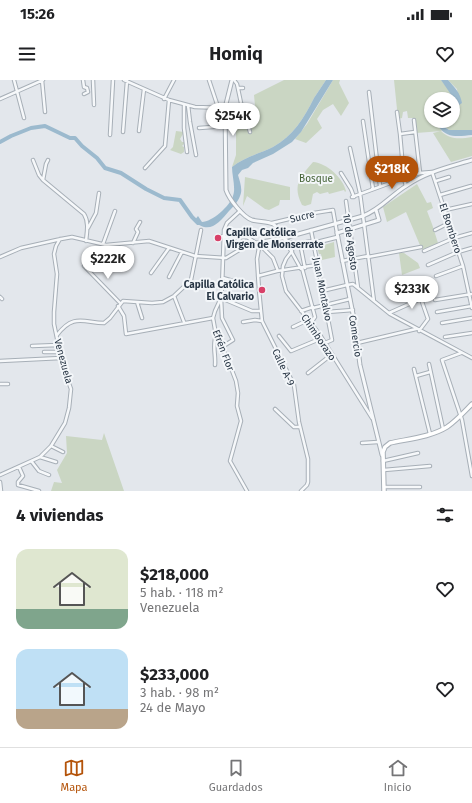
<!DOCTYPE html>
<html lang="es">
<meta charset="utf-8">
<style>
body{margin:0;font-family:"Fira Sans",sans-serif;background:#f6f6f6;color:#202124;height:100vh;display:flex;flex-direction:column;font-size:15px;white-space:nowrap}
*{box-sizing:border-box;margin:0}
p{font-size:13px;color:#757577}
.icon{flex:none;width:22px;height:22px;fill:none;stroke:currentColor;stroke-width:2;stroke-linecap:round;stroke-linejoin:round}
.map{position:relative;height:411px;overflow:hidden}
.details{display:flex;flex-direction:column;background:#fff;flex:1}
.details>*{flex:none}
.controls{position:absolute;left:424px;top:12px;display:grid;gap:8px}
.controls a{display:grid;place-items:center;width:36px;height:36px;border-radius:50%;background:#fff;box-shadow:0 1px 3px #0004;font-size:20px}
.price{position:absolute;translate:-50% -34px;padding:0 9px;border-radius:14px;background:#fff;color:#222;font-size:13px;line-height:26px;filter:drop-shadow(0 1px 2px #0008)}
.price::after{content:'';position:absolute;left:50%;top:24px;width:12px;height:9px;margin-left:-6px;background:inherit;clip-path:polygon(0 0,100% 0,50% 100%)}
.price.on{background:#b45309;color:#fff}
ul{padding:0;list-style:none}
li{display:flex;align-items:center;gap:12px;height:100px;padding:0 16px}
li span{display:grid;place-items:center;flex:none;width:112px;height:80px;border-radius:12px;color:#555}
li>.icon{margin-inline-start:auto}
span .icon{width:48px;height:48px;fill:#fffc;stroke-width:1}
li b{font-size:17px}
h2{display:flex;justify-content:space-between;align-items:center;height:48px;padding:0 16px;font-size:17px}
.status{display:flex;justify-content:space-between;align-items:center;height:28px;padding:0 20px;background:#fff;direction:ltr}
.status svg{height:11px;fill:currentColor}
header{display:flex;justify-content:space-between;align-items:center;height:52px;padding:0 16px;background:#fff;font-size:18px;font-weight:700}
.menu{display:flex;justify-content:space-around;align-items:center;height:56px;border-top:1px solid #e0e0e0;background:#fff;font-size:11px;color:#757577}
.menu a{display:grid;justify-items:center;gap:2px}
.menu .on{color:#b45309}
.map>svg:first-child{display:block}
</style>
<div class="status"><b>15:26</b><svg viewBox="0 0 49 12"><path d="M0 12V9h3v3zM5 12V6h3v6zM10 12V3h3v9zM15 12V0h3v12zM26 1h20v11H26zM47 4h2v5h-2z"/></svg></div>
<header><svg class="icon" aria-label="menu" viewBox="0 0 24 24"><path d="M4 6h16M4 12h16M4 18h16"/></svg>Homiq<svg class="icon" aria-label="heart" viewBox="0 0 24 24"><path d="M12 20l-8-8c-3-5 5-10 8-4 3-6 11-1 8 4z"/></svg></header>
<div class="map">
<svg width="472" height="411" viewBox="0 0 472 411">
<rect width="100%" height="100%" fill="#e3e7ec"/>
<!-- green -->
<path fill="#cad6c3" d="M284,0H326C322,6 318,12 314,18C304,38 293,56 273,67C259,74 244,77 232,87L236,75V45L256,37L254,15Z
M333,0H340L339,3L349,23L341,36L333,24L323,30L317,39L322,48L306,63L295,59L307,44Z
M394,0H441L449,10L453,19H431V41H442L439,47L442,51L416,53L414,38H408L407,31L403,32L402,38L398,39Z
M448,0H472V50H449L446,48V46L455,38L459,27L457,9Z
M176,51L184,52L180,59L182,62H184V64L182,66L184,67V72L181,74L170,70L173,67Z
M441,51C450,60 460,59 472,57V76L451,82L433,53Z
M313,82C327,83 343,98 346,111L345,112L344,110L329,114L328,112L320,114L317,112L313,114L311,124L305,126L302,125C292,105 300,97 313,82Z
M245,97L290,107V120H280L279,125L269,130L265,129L247,116L243,126Z
M417,104L427,123L431,122L433,128L427,131L432,144L438,163L422,170L406,132L387,142L383,127Z
M334,162L335,177L322,180L321,174H319L317,167Z
M399,173H404L418,183L420,188L402,195Z
M104,353L124,411H51L54,402L62,403L57,390L67,373L66,356L102,360Z"/>
<!-- water -->
<path fill="#9cbace" d="M326,0H333L301,52L292,62L273,74L253,83L248,88L242,90L238,95C240,102 243,110 240,116C238,122 233,127 229,131C219,143 209,155 194,141L198,136L202,142C212,142 230,126 233,116C236,108 232,96 232,87C244,77 259,74 273,67C293,56 304,38 314,18C318,12 322,6 326,0Z
M441,0H448C455,8 460,12 462,23L459,25L457,34L453,41L452,16Z
M442,41H453L446,46V48L449,50H472V55C460,56 447,59 439,47Z"/>
<g fill="none" stroke-linecap="round" stroke-linejoin="round">
<!-- river -->
<path stroke="#9cbace" stroke-width="4" d="M0,62L11,56L31,48L45,46L70,58H75L82,66L97,78L105,88L121,93L146,109L164,118L180,120L192,137L198,143"/>
<defs>
<path id="minor" d="M14,0L24,38
M42,0L45,32
M83,0L84,7L87,8L88,12L84,14
M93,0L94,25
M124,0L169,20L195,27L225,28
M209,0L218,27
M234,0L237,4L241,23L250,52
M238,8H243
M369,12L380,106
M0,19L43,0
M164,19L174,0
M184,24V48L187,72
M188,25L190,42L196,75
M216,29L221,32L225,37
M397,32L400,54L404,99L406,106
M414,40L420,93
M363,41L373,109H372
M199,48L226,46
M139,51L144,9
M123,52L127,1
M400,54L415,52
M110,55L113,0
M350,68L360,113L374,221
M33,80L39,95L43,100L84,134C89,142 87,152 86,161
M145,88L165,66L169,20
M341,93L351,109L354,117
M43,100L46,84L48,80
M436,101L449,97
M440,115L471,106
M352,117L404,98L420,93L432,92L463,186L472,228
M346,121L358,208L390,234L472,278
M445,130L472,124
M240,131L227,143L224,150L222,208L221,218L215,231L213,238L216,255L228,280L236,301L238,313L237,326L241,341L230,381L247,411
M272,143L314,133L333,130L337,153
M88,148L96,133L99,113
M311,150L332,260L325,263
M435,150L449,143
M219,156L232,158L247,157L256,163
M285,160L301,189
M260,162L257,179L259,210L262,241L294,305L299,342L308,379V402L307,405L301,411
M133,163L138,152L136,149L140,142
M300,163L305,188
M103,164L115,131
M260,165L273,178L278,191
M292,171L286,179L283,186L282,196L286,211L320,255L372,338
M424,171L454,158L472,153
M0,177L21,168L61,159L72,157L106,165L149,161L195,176L226,178L249,164L284,158
M368,177L421,167
M342,181L368,176
M428,185L458,172L472,168
M84,186L120,223
M302,188L315,237L311,243
M151,193L169,168
M258,196L277,191L317,185
M436,196L463,186
M169,197L182,172
M223,198L247,205
M347,205L353,204L358,208
M322,211L347,205
M174,216L184,242
M0,217L2,219
M435,220L472,214
M137,222L142,238
M118,226L124,236L126,254L213,238
M313,228L350,219
M301,231L313,227
M327,232L353,230
M437,232L472,226
M389,233L427,216
M243,242L255,240L262,241
M442,243L472,238
M293,247L308,240
M419,251L428,239L421,219
M57,255C73,234 82,242 104,243L110,238L123,221L152,223L163,222L174,216L191,200L201,150
M279,256L291,271L322,258
M445,257L472,253
M357,263L416,249
M32,266L58,265
M222,267L233,260L222,238L221,218L252,231H261
M44,272H60
M461,273L442,280L462,340L472,396
M0,281L61,278
M429,284L443,349
M215,285C216,275 212,265 216,256
M414,289L430,354
M308,293L331,275
M416,296L430,292
M0,304H8
M275,329L294,347H300
M362,363L378,362
M51,366L63,372
M40,377L56,382
M383,381L418,373
M32,382L39,391L49,395
M19,387L23,396L18,402V405L39,411
M384,390L430,386
M0,395L40,377L51,366L65,343L69,328L71,309L63,287L54,244V232L57,194L54,174L56,166L60,159
M0,402L1,411
M384,407H420"/>
<path id="tertiary" d="M232,0L225,28L226,110C229,119 243,137 252,140C259,142 267,141 273,144C280,148 282,160 289,162C296,165 306,162 314,161V163L338,157
M376,130L379,140L337,153L354,239L360,285L382,375
M284,158L363,136C381,129 390,116 406,106C426,92 449,87 472,80"/>
<path id="secondary" d="M384,411L383,372L385,367L390,363C408,359 431,357 447,347C456,341 464,332 472,324"/>
</defs>
<!-- minor casing -->
<use href="#minor" stroke="#a7afb7" stroke-width="4.5"/>
<!-- tertiary casing -->
<use href="#tertiary" stroke="#a7afb7" stroke-width="5"/>
<!-- secondary casing -->
<use href="#secondary" stroke="#a7afb7" stroke-width="5.5"/>
<!-- minor -->
<use href="#minor" stroke="#f6f8fa" stroke-width="2.5"/>
<!-- tertiary -->
<use href="#tertiary" stroke="#f6f8fa" stroke-width="3"/>
<!-- secondary -->
<use href="#secondary" stroke="#fff" stroke-width="3.5"/>
</g>
<!-- markers -->
<g fill="#d84068" stroke="#f3f6f9" stroke-width="1.5">
<circle cx="218" cy="158" r="4"/>
<circle cx="262" cy="210" r="4"/>
</g>
<g text-anchor="middle" stroke-width="4" stroke-linejoin="round" paint-order="stroke">
<!-- park labels -->
<g font-size="10" fill="#436235" stroke="#f3f6f9">
<text x="316" y="102">Bosque</text>
</g>
<!-- street labels -->
<g font-size="10" fill="#293746" stroke="#f3f6f9">
<text transform="translate(302 136) rotate(-13)" y="4">Sucre</text>
<text transform="translate(451 148) rotate(72)" y="4">El Bombero</text>
<text transform="translate(351 162) rotate(82)" y="4">10 de Agosto</text>
<text transform="translate(323 209) rotate(79)" y="4">Juan Montalvo</text>
<text transform="translate(356 256) rotate(82)" y="4">Comercio</text>
<text transform="translate(319 257) rotate(56)" y="4">Chimborazo</text>
<text transform="translate(224 270) rotate(69)" y="4">Efrén Flor</text>
<text transform="translate(64 281) rotate(75)" y="4">Venezuela</text>
<text transform="translate(284 287) rotate(65)" y="4">Calle A-9</text>
</g>
<!-- poi labels -->
<g font-size="10" font-weight="bold" fill="#293746" stroke="#f3f6f9" text-anchor="start">
<text x="226" y="156">Capilla Católica<tspan x="226" dy="12">Virgen de Monserrate</tspan></text>
<text x="254" y="208" text-anchor="end">Capilla Católica<tspan x="254" dy="12">El Calvario</tspan></text>
</g>
</g>
</svg>
<div class="controls">
<a><svg class="icon" aria-label="layers" viewBox="0 0 24 24"><path d="M12 4l9 5-9 5-9-5zM3 14l9 5 9-5"/></svg></a>
</div>
<b class="price" style="left:233px;top:57px">$254K</b>
<b class="price on" style="left:392px;top:110px">$218K</b>
<b class="price" style="left:108px;top:200px">$222K</b>
<b class="price" style="left:412px;top:230px">$233K</b>
</div>
<section class="details">
<h2>4 viviendas<svg class="icon" aria-label="filters" viewBox="0 0 24 24"><path d="M4 7h16M4 17h16"/><circle cx="9" cy="7" r="2"/><circle cx="15" cy="17" r="2"/></svg></h2>
<ul>
<li><span style="background:linear-gradient(#dfe7d0 75%,#7fa58c 0)"><svg class="icon" aria-label="home" viewBox="0 0 24 24"><path d="M3 11l9-7 9 7M6 9v11h12V9"/></svg></span><div><b>$218,000</b><p>5 hab. · 118 m²</p><p>Venezuela</p></div><svg class="icon" aria-label="heart" viewBox="0 0 24 24"><path d="M12 20l-8-8c-3-5 5-10 8-4 3-6 11-1 8 4z"/></svg></li>
<li><span style="background:linear-gradient(#bfe0f5 75%,#b9a48a 0)"><svg class="icon" aria-label="home" viewBox="0 0 24 24"><path d="M3 11l9-7 9 7M6 9v11h12V9"/></svg></span><div><b>$233,000</b><p>3 hab. · 98 m²</p><p>24 de Mayo</p></div><svg class="icon" aria-label="heart" viewBox="0 0 24 24"><path d="M12 20l-8-8c-3-5 5-10 8-4 3-6 11-1 8 4z"/></svg></li>
</ul>
</section>
<nav class="menu">
<a class="on"><svg class="icon" aria-label="map" viewBox="0 0 24 24"><path d="M3 6l6-2 6 2 6-2v14l-6 2-6-2-6 2zM9 4v14M15 6v14"/></svg>Mapa</a>
<a><svg class="icon" aria-label="saved" viewBox="0 0 24 24"><path d="M7 4h10v16l-5-4-5 4z"/></svg>Guardados</a>
<a><svg class="icon" aria-label="home" viewBox="0 0 24 24"><path d="M3 11l9-7 9 7M6 9v11h12V9"/></svg>Inicio</a>
</nav>
